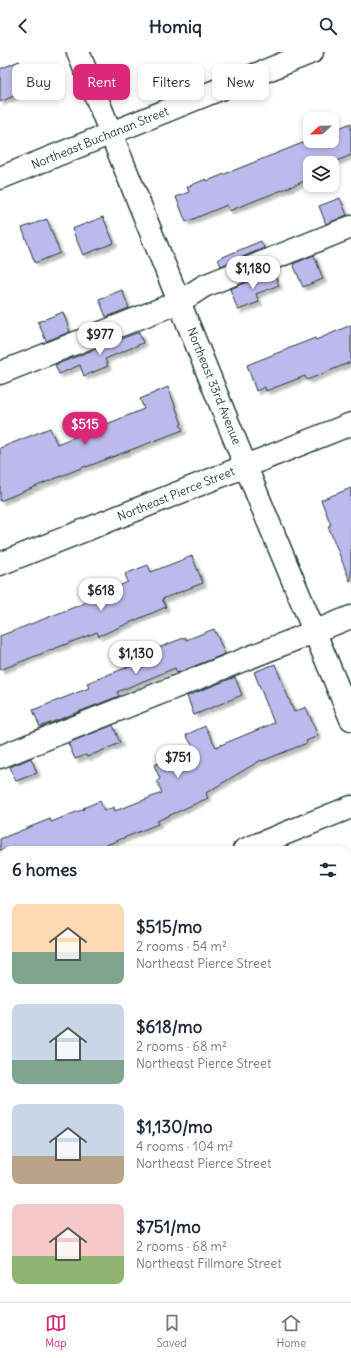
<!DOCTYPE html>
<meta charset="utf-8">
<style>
body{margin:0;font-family:Delius,sans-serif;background:#f6f6f7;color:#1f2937;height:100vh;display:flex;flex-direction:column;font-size:15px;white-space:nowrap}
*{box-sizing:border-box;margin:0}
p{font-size:13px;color:#747a83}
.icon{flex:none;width:22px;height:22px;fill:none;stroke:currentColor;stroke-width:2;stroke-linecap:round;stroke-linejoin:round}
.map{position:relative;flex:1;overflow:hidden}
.sheet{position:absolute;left:0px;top:794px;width:351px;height:456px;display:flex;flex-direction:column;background:#fff;border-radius:12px 12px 0 0;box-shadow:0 2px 6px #0003}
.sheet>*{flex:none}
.banner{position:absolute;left:12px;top:12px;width:327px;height:36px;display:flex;gap:8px}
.needle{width:26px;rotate:248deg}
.buttons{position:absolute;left:303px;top:60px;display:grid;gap:8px}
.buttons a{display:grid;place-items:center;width:36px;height:36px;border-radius:8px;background:#fff;box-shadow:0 2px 6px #0003;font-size:20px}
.price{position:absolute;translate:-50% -34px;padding:0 9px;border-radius:14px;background:#fff;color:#222;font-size:13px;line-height:26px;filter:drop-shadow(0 1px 2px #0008)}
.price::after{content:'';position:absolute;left:50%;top:24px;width:12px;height:9px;margin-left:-6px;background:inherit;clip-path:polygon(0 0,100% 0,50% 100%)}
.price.on{background:#db2777;color:#fff}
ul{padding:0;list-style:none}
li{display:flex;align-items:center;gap:12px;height:100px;padding:0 12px}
li span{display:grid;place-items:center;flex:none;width:112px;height:80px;border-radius:8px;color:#555}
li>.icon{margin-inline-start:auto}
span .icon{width:48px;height:48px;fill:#fffc;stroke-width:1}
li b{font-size:17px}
h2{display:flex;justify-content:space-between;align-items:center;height:48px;padding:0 12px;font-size:17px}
.pill{padding:0 14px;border-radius:8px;background:#fff;box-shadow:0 2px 6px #0003;font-size:14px;line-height:36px}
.pill.on{background:#db2777;color:#fff}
header{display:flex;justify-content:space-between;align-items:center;height:52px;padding:0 12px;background:#fff;font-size:18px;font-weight:700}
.dock{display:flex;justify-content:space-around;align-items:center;height:56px;border-top:1px solid #e0e1e3;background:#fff;font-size:11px;color:#747a83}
.dock a{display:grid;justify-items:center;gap:2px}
.dock .on{color:#db2777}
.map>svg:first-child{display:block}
</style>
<header><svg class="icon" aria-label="back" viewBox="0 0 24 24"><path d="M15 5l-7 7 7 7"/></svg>Homiq<svg class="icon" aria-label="search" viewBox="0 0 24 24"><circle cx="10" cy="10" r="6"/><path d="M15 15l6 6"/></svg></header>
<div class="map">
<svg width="351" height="1250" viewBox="0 0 351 1250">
<defs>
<filter id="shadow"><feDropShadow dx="3.5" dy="3.5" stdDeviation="1" flood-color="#0004"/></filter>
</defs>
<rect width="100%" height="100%" fill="#fff"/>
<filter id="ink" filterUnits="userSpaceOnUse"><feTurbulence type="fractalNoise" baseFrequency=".025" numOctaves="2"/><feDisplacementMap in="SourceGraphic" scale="8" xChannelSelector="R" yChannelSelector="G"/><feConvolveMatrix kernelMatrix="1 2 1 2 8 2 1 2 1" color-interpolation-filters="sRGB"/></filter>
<g filter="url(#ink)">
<!-- building -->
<path fill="#bcbaec" stroke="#1f3d34" filter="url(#shadow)" d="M19,9L30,37L0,50V17Z
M351,71V103L332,111H310V127L229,159L227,153L186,170L176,145L189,140L187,135L206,127L207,129L310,88V89H332V79Z
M340,146L347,163L326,172L319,154Z
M103,165L114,191L83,203L72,177Z
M47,167L60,201L35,211L22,176Z
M261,189L264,196L221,214L218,207Z
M314,203L323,227L303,235L293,212Z
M273,220L279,233L256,242L259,250L238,258L230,237Z
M122,238L129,256L106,265L99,247Z
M63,260L70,280L46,289L38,270Z
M351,273V310L307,328L305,324L266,339L265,335L256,339L247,313L315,286L316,288Z
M139,280L143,291L105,307L108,314L84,324L80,313L59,322L55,313Z
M168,335L182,372L180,373L183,378L86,415V414L0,449V396L50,376L57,392L144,357L140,347Z
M351,436V528L350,529L328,474L331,473L321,448Z
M192,504L203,531L162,547L166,555L99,584L97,580L0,618V584L85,551L84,549L128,530L125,522L148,513L151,520Z
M214,577L225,602L177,621L175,616L117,640L119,644L40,675L33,658L89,636L87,631L133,613L130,607L186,585V588Z
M275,612L294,660L306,655L318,684L306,689L307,691L262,709L261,708L206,741L208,746L157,769L158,772L109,792L92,798H0V787L50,767L51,770L84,757L83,756L100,749L104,759L114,755L115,759L162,741L157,729L160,727L154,713L194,696L186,683L205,674L216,695L274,671L254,620Z
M235,625L242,643L194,663L187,644Z
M113,673L120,691L87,705L86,703L75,707L68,691Z
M31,706L37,721L16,729L10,715Z"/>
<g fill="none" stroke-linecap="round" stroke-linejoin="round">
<defs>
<path id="minor" d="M78,0L261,452L351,667
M0,126L312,0
M0,321L179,250L204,234L351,175
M0,512L351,372
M0,705L351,565
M244,798L351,755
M0,895L4,894
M347,951L351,949
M0,1090L4,1089
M347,1144L351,1142
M82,1250L92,1246"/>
</defs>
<!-- minor casing -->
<use href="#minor" stroke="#1f3d34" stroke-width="25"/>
<!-- minor -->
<use href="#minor" stroke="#fff" stroke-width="22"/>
</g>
</g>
<g text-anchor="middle" stroke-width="4" stroke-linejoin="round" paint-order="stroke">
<!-- street labels -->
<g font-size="12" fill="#1f3d34" stroke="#fff">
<text transform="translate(100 86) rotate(-22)" y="4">Northeast Buchanan Street</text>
<text transform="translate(214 334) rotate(68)" y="4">Northeast 33rd Avenue</text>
<text transform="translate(176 442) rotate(-22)" y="4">Northeast Pierce Street</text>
</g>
</g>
</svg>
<div class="buttons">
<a><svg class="needle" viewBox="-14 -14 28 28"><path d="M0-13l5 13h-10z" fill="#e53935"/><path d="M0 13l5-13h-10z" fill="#747a83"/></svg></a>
<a><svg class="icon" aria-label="layers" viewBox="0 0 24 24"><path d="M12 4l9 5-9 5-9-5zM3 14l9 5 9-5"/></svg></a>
</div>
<b class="price" style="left:253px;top:238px">$1,180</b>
<b class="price" style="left:100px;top:304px">$977</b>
<b class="price on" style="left:85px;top:394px">$515</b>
<b class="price" style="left:101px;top:560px">$618</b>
<b class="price" style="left:136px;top:623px">$1,130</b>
<b class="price" style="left:178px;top:727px">$751</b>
<div class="banner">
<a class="pill">Buy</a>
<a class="pill on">Rent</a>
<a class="pill">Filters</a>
<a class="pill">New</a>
</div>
<section class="sheet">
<h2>6 homes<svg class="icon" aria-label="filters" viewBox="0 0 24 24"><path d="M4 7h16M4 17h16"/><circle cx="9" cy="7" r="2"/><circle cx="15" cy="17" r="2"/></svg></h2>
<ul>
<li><span style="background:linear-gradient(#ffd9b3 60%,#7fa58c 0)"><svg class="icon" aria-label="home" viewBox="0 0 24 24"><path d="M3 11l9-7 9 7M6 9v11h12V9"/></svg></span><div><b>$515/mo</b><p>2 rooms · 54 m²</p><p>Northeast Pierce Street</p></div></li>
<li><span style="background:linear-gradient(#c9d6e8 70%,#7fa58c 0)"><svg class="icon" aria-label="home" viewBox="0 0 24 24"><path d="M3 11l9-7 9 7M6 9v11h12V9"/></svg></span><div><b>$618/mo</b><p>2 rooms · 68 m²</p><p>Northeast Pierce Street</p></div></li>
<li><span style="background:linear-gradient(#c9d6e8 65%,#b9a48a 0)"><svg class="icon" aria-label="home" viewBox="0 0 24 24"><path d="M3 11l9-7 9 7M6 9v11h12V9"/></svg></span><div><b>$1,130/mo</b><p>4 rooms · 104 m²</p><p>Northeast Pierce Street</p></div></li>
<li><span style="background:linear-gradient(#f6c9c9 65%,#8fb573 0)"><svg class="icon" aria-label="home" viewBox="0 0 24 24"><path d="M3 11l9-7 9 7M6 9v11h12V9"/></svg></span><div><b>$751/mo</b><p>2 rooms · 68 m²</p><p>Northeast Fillmore Street</p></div></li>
</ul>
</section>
</div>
<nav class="dock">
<a class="on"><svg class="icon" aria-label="map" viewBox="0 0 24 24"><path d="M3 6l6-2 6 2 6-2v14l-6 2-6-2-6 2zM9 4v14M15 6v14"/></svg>Map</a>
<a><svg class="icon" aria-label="saved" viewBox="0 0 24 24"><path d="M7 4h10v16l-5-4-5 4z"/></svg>Saved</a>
<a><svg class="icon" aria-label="home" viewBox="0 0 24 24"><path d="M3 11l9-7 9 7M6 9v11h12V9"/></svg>Home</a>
</nav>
